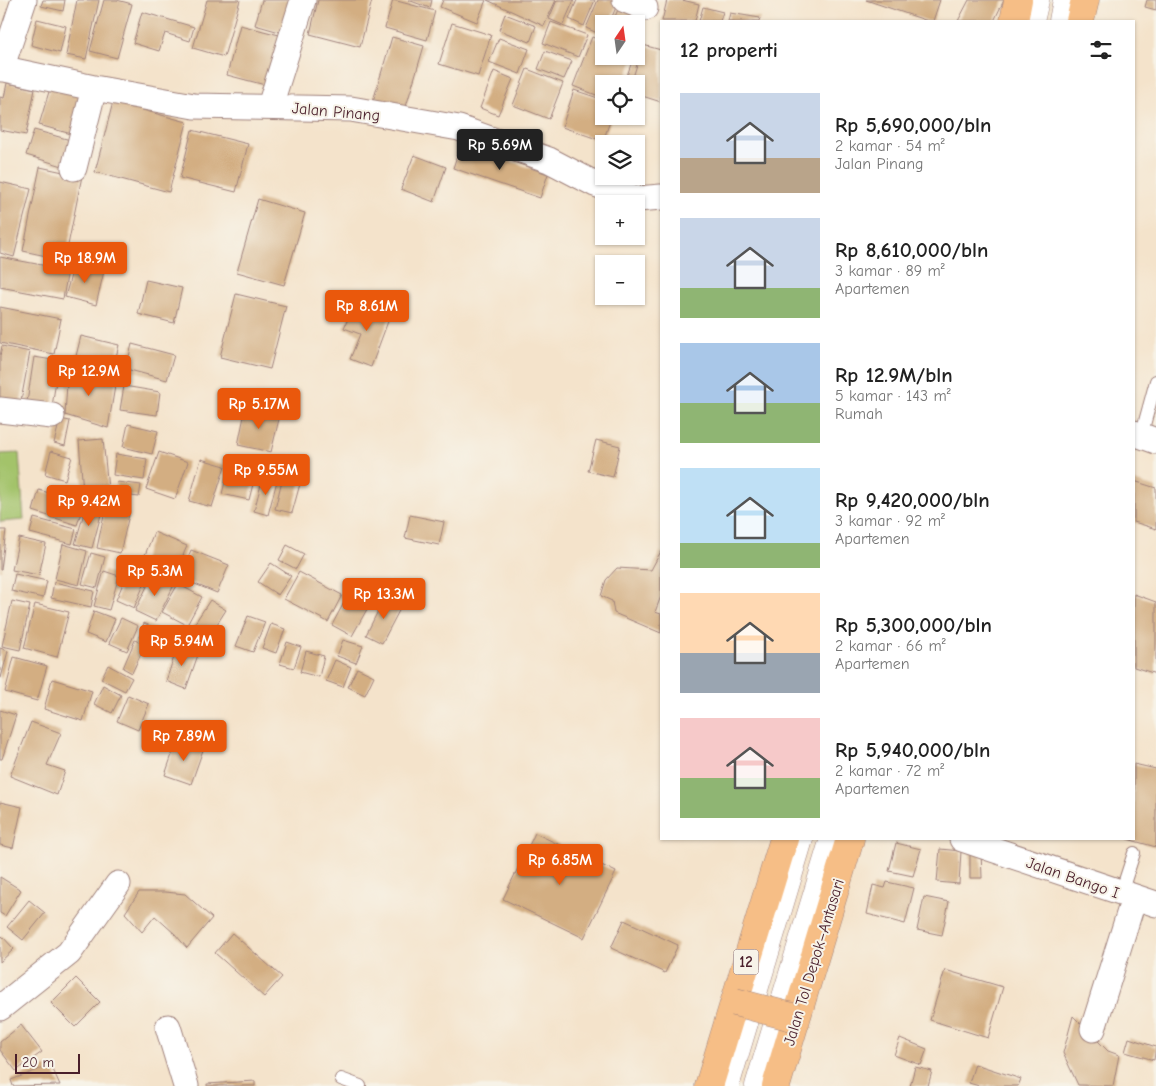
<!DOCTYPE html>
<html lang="id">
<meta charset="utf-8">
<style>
body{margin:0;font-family:"Comic Neue",sans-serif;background:#f6f6f6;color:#222;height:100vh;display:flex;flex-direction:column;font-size:19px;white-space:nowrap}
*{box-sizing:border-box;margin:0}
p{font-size:16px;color:#767676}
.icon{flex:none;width:28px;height:28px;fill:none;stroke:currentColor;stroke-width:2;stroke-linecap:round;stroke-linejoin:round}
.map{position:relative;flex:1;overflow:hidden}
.panel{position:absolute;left:660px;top:20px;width:475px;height:820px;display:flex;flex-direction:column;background:#fff;border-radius:0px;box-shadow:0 1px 4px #0004}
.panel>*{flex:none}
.needle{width:32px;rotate:13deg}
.controls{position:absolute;left:595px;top:15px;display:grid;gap:10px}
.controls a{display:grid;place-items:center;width:50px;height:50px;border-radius:0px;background:#fff;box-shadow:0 1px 4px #0004;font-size:25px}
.scale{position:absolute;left:15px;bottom:12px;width:65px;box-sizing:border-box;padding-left:5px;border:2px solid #4a1f2b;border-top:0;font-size:14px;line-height:18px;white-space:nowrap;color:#4a1f2b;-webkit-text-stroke:4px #f7f3e8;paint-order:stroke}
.price{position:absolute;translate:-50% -42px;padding:0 11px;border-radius:5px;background:#ea580c;color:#fff;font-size:16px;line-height:32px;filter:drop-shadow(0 1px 2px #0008)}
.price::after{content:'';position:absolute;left:50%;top:30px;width:15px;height:11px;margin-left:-8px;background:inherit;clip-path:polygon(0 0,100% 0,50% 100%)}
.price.on{background:#222;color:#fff}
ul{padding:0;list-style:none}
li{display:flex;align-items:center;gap:15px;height:125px;padding:0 20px}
li span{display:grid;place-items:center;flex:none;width:140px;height:100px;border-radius:0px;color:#555}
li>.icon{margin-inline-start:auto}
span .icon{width:60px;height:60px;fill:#fffc;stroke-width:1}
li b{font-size:21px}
h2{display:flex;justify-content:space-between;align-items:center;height:60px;padding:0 20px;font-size:21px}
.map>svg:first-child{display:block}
</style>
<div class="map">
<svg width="1156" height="1086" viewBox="0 0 1156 1086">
<rect width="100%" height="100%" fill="#f7f3e8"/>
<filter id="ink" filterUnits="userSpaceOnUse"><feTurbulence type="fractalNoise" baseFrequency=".02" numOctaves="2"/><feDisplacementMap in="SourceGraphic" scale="10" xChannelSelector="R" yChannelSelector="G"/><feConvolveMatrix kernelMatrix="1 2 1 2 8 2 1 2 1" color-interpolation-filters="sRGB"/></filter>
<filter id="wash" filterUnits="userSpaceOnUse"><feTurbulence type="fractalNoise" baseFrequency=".0096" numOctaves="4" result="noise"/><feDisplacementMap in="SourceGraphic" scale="20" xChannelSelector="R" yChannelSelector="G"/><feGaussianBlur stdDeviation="1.12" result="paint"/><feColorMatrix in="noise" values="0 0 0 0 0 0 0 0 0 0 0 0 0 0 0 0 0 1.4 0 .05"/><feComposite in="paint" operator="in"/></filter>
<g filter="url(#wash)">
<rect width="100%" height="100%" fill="#f4e3cb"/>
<!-- green -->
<path fill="#a3c36b" stroke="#76714b" d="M19,453L24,520L0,522V454Z"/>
<g id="blocks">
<!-- building -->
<path fill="#d3ae82" d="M43,0H65L63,11L41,6Z
M77,0H99L86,59L66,55Z
M104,0H117L132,4L117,58L90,51Z
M207,0H240L224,57L193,48Z
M262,0H292L283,33L255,25Z
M318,0H372L360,47L310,34Z
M393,0L435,11L427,40L385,28Z
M408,0H432L430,8Z
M443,0H486L477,22L440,7Z
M487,0H556L544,26Z
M557,0H574L563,25L549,19Z
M577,0H595L584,26L569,19Z
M598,0H619L609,24H604V36L586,28Z
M667,0H682L699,4L695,21H662Z
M866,0H940L933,21H928Z
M969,0H1004L994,21H958Z
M1147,0H1156V10L1145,7Z
M621,2L647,12L636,40V24H612Z
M703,7L723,12L720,21H699Z
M142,12L194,27L190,41L165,33L159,51L133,43Z
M730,13L760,18L759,21H728Z
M505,14L536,26L530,42L499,30Z
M37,19L66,26L60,53L31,45Z
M551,22L587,35L578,57L543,43Z
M452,23L491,35L478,76L439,64Z
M240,25L283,36L269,86L227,75Z
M392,37L424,46L405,110L373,101Z
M592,37L604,42V56H634L624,84H604V98L573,86Z
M499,38L529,49L520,74L489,62Z
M643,45L661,50V102L636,94V84H631Z
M545,51L572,61L564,79L538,69Z
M527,69L563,83L549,119L513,105Z
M494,71L513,79L498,115L480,108Z
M7,83L35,89L26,135L0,130V97L4,98Z
M51,85L87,96L75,135L39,125Z
M574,90L604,100V116H612L603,141L562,127Z
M113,102L187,122L169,192L95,172Z
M34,130L74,141L66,167L26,155Z
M192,130L248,144L236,192L180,178Z
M461,144L548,174L540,198L453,168Z
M414,155L446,167L434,202L401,189Z
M40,167L82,176L65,260L23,251Z
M0,182L31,189L14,257L0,253Z
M258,199L305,213L284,285L237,272Z
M0,257L68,270L63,299L0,287Z
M74,264L104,271L96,305L65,297Z
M146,280L182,288L174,323L138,314Z
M236,294L286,306L270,369L220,357Z
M355,302L390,316L371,367L350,359L360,334L344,328Z
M0,307L61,319L54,354L0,343Z
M81,336L119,345L114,365L76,356Z
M132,344L174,355L167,380L126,369Z
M2,346L30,352L20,406L0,402V356Z
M34,357L59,361L51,413L26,409Z
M68,368L116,380L108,428L65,415Z
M124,386L160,392L157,415L120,410Z
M246,407L280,415L271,452L238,445Z
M60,419L70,421L65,446L54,443Z
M128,424L158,431L152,454L123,447Z
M103,439L108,489L83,491L79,441Z
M596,440L620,446L613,477L588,471Z
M51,451L72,457L65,480L45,474Z
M159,452L188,462L175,499L146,489Z
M116,454L147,459L144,480L113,475Z
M201,459L225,466L212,507L189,501Z
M229,466L256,472L249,500L222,494Z
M285,468L303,473L292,513L275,509Z
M263,477L277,481L268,515L254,511Z
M1134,481L1156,488V529L1134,522Z
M117,482L141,485L139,497L115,494Z
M39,490L84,503L77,525L33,511Z
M86,506L102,511L92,548L75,544Z
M105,510L129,515L120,553L97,548Z
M410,515L444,522L439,545L405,538Z
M34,518L76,529L72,544L30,533Z
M0,530H6L1,570H0Z
M154,532L187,546L175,574L143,560Z
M19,538L46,544L39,575L12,570Z
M63,544L87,551L79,585L55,579Z
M287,545L304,554L296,569L279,560Z
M191,550L229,565L217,593L180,578Z
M661,551V596L655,612L661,614V633L614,613L612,601L601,596L606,580L617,568L651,570Z
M91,553L105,557L97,588L82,584Z
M271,563L291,576L278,595L258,582Z
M130,567L148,575L134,608L116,600Z
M104,571L119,576L109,610L94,606Z
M154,572L175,583L156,621L135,611Z
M299,572L342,595L328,622L284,599Z
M15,574L47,581L43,598L11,591Z
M54,582L94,591L91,607L51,598Z
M355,582L376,593L352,636L332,625Z
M178,584L202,597L187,625L162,612Z
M1134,594L1156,602V674L1134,667Z
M385,597L402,605L382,643L366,635Z
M210,600L226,610L205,643L189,632Z
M12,601L30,605L20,650L2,646Z
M35,604L69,612L57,657L24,648Z
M94,611L115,619L106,642L86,634Z
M248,616L265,622L253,652L236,646Z
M121,618L138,626L127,651L109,643Z
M144,623L159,630L153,643L139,637Z
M271,624L285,629L276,653L262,648Z
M135,640L145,645L132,673L123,668Z
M343,640L363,646L356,663L337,656Z
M287,642L301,647L294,668L280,664Z
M178,645L199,652L186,689L166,681Z
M0,648L8,651L1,678H0Z
M306,651L324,656L319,677L300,672Z
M14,657L47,666L37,701L5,692Z
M335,660L351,667L343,687L326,681Z
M108,665L132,678L125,691L101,679Z
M357,668L374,676L365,695L348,687Z
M52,679L92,691L83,721L44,709Z
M103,685L121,695L112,713L94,704Z
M128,695L149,704L138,730L117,721Z
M0,710L16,715L2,759H0Z
M31,722L61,733L47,765L65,771L57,795L10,776Z
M177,740L203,750L191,784L165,775Z
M1134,764L1156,769V847L1127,839H1134Z
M0,802L22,807L13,848L0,845Z
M535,833L616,872L584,938L503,899Z
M896,843L921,849L913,876L889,871Z
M940,849L961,851L959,884L937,882Z
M970,851H981L982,878H970Z
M0,877L21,890L5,916L0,913Z
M887,882L914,888L905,924L867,914L873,885L885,888Z
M139,892H165L185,894L212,918L187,948L175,934L155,916L142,932L125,913Z
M924,897L949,902L942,935L917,930Z
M29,900L45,913L23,940L7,927Z
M624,920L678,945L665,973L611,948Z
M232,933L282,977L264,997L215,953Z
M2,936L14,949L0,962V938Z
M945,970L1003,987L988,1038L930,1020Z
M76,978L100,1002L75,1027L51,1003Z
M1073,1016L1108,1051L1119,1055L1113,1086L1078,1085L1063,1053Z
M21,1025L42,1052L16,1071L0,1050V1042Z
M900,1038L927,1049L921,1065L894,1055Z
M1129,1038L1156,1047L1154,1060L1125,1052Z
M975,1064L1021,1079L1018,1086H979L969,1083Z
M51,1065L60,1085L13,1086L11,1080Z
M915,1067L932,1071L928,1086H910Z
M255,1081V1086H207V1084Z"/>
</g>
</g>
<g filter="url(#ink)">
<use href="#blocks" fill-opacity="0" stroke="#9f817b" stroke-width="1"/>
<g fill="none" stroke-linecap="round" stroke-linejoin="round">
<defs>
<path id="service" d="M1141,436L1156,381
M1121,893L1134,853
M341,1079L360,1086"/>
<path id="minor" d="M625,0L645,8
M0,68L94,88L194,106L351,109L459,128L549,160L595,184L638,199L661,197
M1,69L24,0
M270,106L303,0
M74,168L94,88
M0,410L52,416
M1134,433L1156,441
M962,839L1156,904
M0,1008L69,953L118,884
M168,1027L186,1086
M1093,1029L1134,898"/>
<path id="tertiary" d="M1030,21L1035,0
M1063,21L1067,0
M725,1086L799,839
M759,1086L834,839"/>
<path id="motorway" d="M1014,21L1018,0
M1080,21L1085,0
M709,1086L784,839
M776,1086L850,839"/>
</defs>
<!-- service casing -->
<use href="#service" stroke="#9f817b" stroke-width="14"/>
<!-- minor casing -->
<use href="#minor" stroke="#9f817b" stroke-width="27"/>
<!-- tertiary casing -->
<use href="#tertiary" stroke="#9f817b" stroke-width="29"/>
<!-- motorway casing -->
<use href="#motorway" stroke="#9f817b" stroke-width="29"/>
<!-- service -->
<use href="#service" stroke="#fff" stroke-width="12"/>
<!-- minor -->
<use href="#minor" stroke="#fff" stroke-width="25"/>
<!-- tertiary -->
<use href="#tertiary" stroke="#fff" stroke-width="28"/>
<!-- motorway -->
<use href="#motorway" stroke="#f6be86" stroke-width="28"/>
<defs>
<path id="motorway-bridge" d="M735,1002L796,1018"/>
</defs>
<!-- motorway-bridge casing -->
<use href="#motorway-bridge" stroke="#9f817b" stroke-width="29" stroke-linecap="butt"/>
<!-- motorway-bridge -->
<use href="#motorway-bridge" stroke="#f6be86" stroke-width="28"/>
</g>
</g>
<g text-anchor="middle" stroke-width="4" stroke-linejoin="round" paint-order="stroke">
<!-- shield labels -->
<rect fill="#f7f3e8" stroke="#7e5f64" stroke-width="1" x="733.5" y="949.5" width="25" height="25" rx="4"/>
<g font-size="15" font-weight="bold" fill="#4a1f2b">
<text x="746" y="967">12</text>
</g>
<!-- street labels -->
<g font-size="16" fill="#4a1f2b" stroke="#f7f3e8">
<text transform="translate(336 111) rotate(5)" y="6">Jalan Pinang</text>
<text transform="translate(1073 877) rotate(19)" y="6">Jalan Bango I</text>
<text transform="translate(813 962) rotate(-73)" y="6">Jalan Tol Depok–Antasari</text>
</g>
</g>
</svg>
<div class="controls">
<a><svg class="needle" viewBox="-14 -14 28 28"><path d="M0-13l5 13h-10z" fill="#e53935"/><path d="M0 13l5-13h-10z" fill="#767676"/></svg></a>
<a><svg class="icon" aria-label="locate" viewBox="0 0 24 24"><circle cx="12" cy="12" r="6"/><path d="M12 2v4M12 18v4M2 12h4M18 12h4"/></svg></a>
<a><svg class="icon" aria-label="layers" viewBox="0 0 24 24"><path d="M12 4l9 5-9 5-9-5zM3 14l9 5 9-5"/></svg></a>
<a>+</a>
<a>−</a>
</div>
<div class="scale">20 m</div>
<b class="price on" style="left:500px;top:171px">Rp 5.69M</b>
<b class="price" style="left:85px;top:284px">Rp 18.9M</b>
<b class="price" style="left:367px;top:332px">Rp 8.61M</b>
<b class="price" style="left:89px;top:397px">Rp 12.9M</b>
<b class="price" style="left:259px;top:430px">Rp 5.17M</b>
<b class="price" style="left:266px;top:496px">Rp 9.55M</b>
<b class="price" style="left:89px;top:527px">Rp 9.42M</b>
<b class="price" style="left:155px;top:597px">Rp 5.3M</b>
<b class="price" style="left:384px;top:620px">Rp 13.3M</b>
<b class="price" style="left:182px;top:667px">Rp 5.94M</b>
<b class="price" style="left:184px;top:762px">Rp 7.89M</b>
<b class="price" style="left:560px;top:886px">Rp 6.85M</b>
<section class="panel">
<h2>12 properti<svg class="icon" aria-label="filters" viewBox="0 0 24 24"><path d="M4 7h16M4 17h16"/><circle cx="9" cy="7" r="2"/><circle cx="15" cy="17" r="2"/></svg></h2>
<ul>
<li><span style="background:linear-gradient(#c9d6e8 65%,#b9a48a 0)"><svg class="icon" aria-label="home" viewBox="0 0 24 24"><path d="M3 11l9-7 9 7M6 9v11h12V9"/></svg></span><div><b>Rp 5,690,000/bln</b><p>2 kamar · 54 m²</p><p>Jalan Pinang</p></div></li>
<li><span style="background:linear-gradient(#c9d6e8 70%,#8fb573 0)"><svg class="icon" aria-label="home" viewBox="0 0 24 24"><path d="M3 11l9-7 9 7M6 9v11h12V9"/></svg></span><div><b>Rp 8,610,000/bln</b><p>3 kamar · 89 m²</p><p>Apartemen</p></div></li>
<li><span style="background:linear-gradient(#a9c7e8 60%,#8fb573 0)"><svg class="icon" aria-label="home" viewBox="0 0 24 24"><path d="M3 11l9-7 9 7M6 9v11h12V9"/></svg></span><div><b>Rp 12.9M/bln</b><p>5 kamar · 143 m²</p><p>Rumah</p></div></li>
<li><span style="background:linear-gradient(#bfe0f5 75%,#8fb573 0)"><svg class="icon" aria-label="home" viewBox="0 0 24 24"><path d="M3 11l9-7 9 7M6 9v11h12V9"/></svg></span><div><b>Rp 9,420,000/bln</b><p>3 kamar · 92 m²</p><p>Apartemen</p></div></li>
<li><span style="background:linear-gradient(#ffd9b3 60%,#9aa5b1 0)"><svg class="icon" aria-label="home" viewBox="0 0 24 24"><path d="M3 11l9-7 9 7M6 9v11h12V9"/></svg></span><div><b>Rp 5,300,000/bln</b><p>2 kamar · 66 m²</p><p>Apartemen</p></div></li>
<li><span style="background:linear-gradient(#f6c9c9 60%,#8fb573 0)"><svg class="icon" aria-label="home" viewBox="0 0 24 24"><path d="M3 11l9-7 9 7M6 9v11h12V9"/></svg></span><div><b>Rp 5,940,000/bln</b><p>2 kamar · 72 m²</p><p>Apartemen</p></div></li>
</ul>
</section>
</div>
